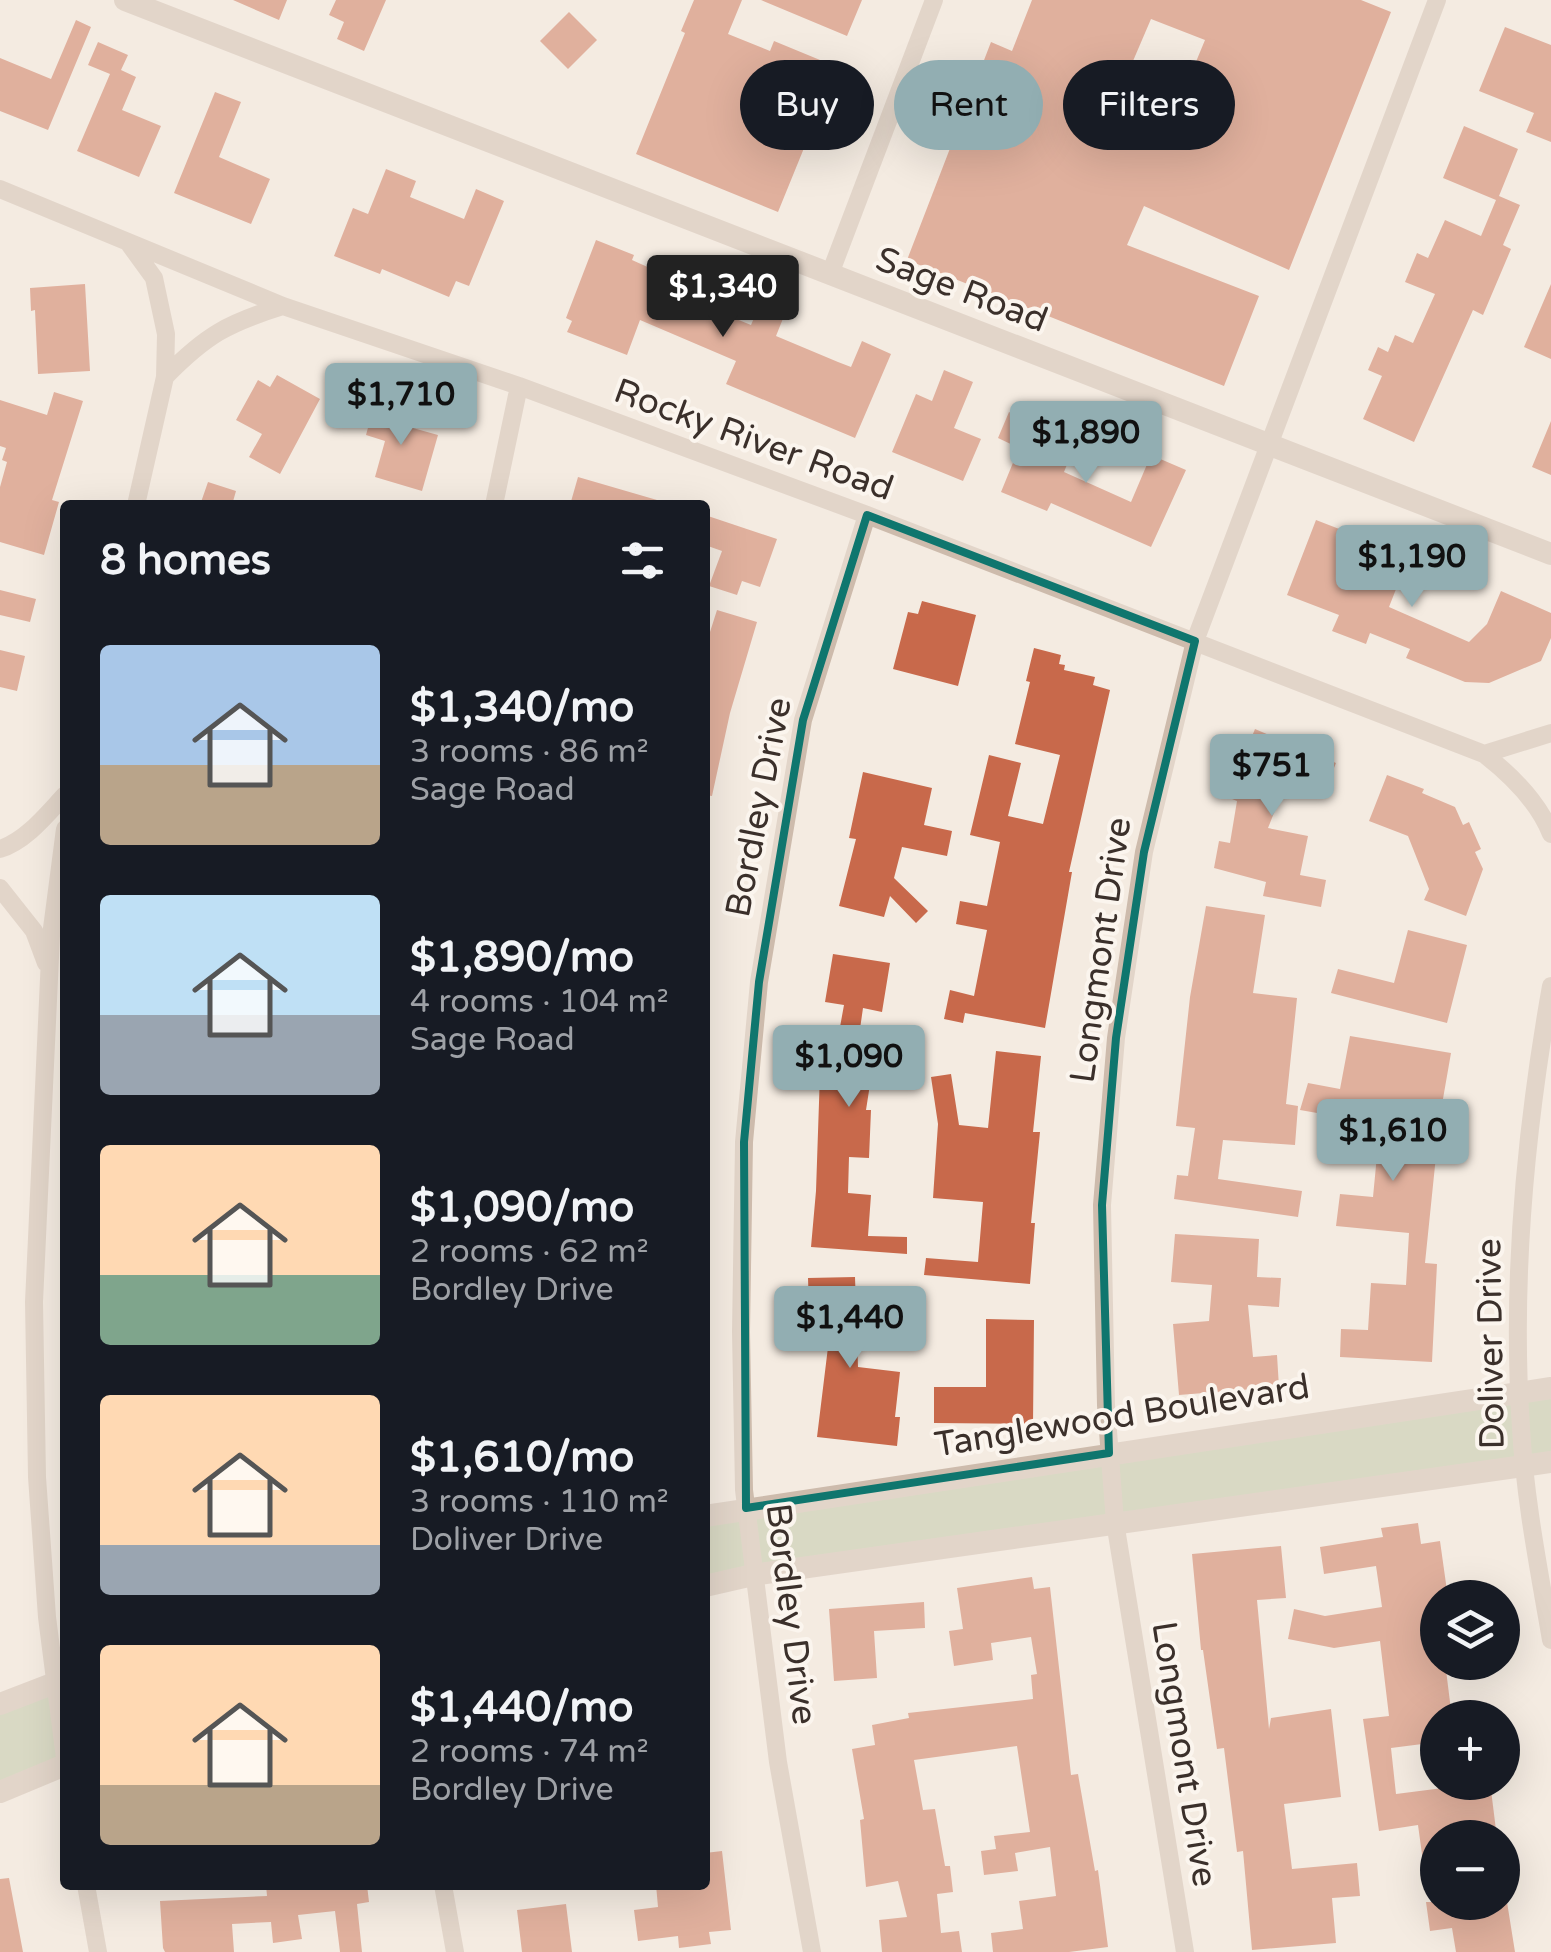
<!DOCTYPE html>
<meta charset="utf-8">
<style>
body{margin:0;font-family:"Varela Round",sans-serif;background:#20242c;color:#f1f3f6;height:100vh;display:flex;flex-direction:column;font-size:38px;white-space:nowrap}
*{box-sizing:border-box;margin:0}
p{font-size:32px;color:#9ea1a6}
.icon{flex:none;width:55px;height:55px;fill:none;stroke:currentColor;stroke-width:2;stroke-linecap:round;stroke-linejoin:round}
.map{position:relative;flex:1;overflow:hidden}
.side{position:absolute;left:60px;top:500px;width:650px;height:1390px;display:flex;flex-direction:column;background:#171b24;border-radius:10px;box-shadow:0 10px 40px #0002}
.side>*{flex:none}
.hud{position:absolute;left:740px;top:60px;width:660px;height:90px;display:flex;gap:20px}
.fabs{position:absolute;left:1420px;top:1580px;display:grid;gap:20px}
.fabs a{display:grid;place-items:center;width:100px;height:100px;border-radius:50%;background:#171b24;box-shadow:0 10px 40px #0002;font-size:50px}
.price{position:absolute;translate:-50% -85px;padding:0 22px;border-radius:10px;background:#92aeb2;color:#111;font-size:32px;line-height:65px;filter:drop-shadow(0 2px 5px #0008)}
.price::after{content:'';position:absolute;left:50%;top:60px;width:30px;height:22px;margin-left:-15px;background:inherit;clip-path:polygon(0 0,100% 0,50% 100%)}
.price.active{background:#222;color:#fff}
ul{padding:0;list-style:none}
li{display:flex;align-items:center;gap:30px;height:250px;padding:0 40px}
li span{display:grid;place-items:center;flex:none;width:280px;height:200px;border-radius:10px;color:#555}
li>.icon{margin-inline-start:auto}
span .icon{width:120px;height:120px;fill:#fffc;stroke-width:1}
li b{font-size:42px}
h2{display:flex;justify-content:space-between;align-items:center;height:120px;padding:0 40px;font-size:42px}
.tag{padding:0 35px;border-radius:45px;background:#171b24;box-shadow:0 10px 40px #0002;font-size:35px;line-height:90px}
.tag.active{background:#92aeb2;color:#111}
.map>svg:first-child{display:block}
</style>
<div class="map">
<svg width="1551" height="1952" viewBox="0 0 1551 1952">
<rect width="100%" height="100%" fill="#f4ebe1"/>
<!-- green -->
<path fill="#b8c4a0" d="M1551,1396V1456L705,1578V1523Z
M50,1692L65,1755L0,1782V1712Z"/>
<!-- building -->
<path fill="#c8694b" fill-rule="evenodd" d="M233,0H287L279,20Z
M336,0H386L364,51L337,39L344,22L329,15Z
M694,0H742L728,34L770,51L774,41L837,67L778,212L636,154L685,33L681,31Z
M761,0H862L847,36Z
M1032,0H1361L1391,12L1289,270L1144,206L1127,245L1259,296L1224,386L907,260L991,42L1012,51ZM1151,19L1205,40L1188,81L1133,61Z
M569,12L597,40L568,69L540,41Z
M76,20L91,27L48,130L0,111V58L51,79Z
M1505,27L1551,45V142L1526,132L1534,113L1479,91Z
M98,42L128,55L121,70L136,77L122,110L161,126L139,177L77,151L110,74L88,65Z
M215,92L241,102L219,157L270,179L251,224L174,193Z
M1464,126L1518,149L1499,196L1520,205L1503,245L1511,249L1483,315L1473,310L1414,442L1363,419L1382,376L1368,370L1378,347L1388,352L1395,335L1413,343L1435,294L1405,282L1417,253L1428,258L1445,220L1481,236L1496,200L1443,178Z
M386,169L416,181L410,197L464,219L476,189L504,201L469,286L456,281L449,297L382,269L380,274L334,256L353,208L368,214Z
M596,240L634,255L632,260L701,291L697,303L751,325L759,306L784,316L776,336L838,362L851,367L862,341L891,354L855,438L726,384L736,361L640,320L627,355L567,332L572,321L566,318Z
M85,284L90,371L38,374L35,310L31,311L30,288Z
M1551,284V359L1524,347Z
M944,370L973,382L954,428L981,439L963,481L892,452L916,394L932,401Z
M277,375L320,399L280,474L249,457L262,434L236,420L258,380L270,387Z
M54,392L83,401L52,500L59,502L44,555L0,542V487L7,462L2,460L6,448L0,446V400L47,415Z
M375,402L406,411L402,425L438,435L422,491L375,477L385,441L366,435Z
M1009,412L1035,423L1031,434L1072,452L1064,472L1131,502L1151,455L1186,470L1151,547L1051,503L1047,511L1001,492L1019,448L998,438Z
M1551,421V475L1532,467Z
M578,477L657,500L656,505H570Z
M208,482L236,491L232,505H200Z
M705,515L777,539L760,587L742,581L737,595L709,586L722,551L705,545Z
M1316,520L1409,556L1389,607L1469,642L1487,624L1501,591L1551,613V638L1541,661L1489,683L1465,682L1406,658L1410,649L1370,633L1366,644L1332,631L1339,615L1287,595Z
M0,590L36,599L30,622L0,615Z
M922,601L976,615L958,686L893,669L908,612L918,614Z
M717,610L757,622L730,713L712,796L705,795V630L710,632Z
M1034,648L1061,655L1059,664L1065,665L1064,670L1095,677L1093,685L1110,690L1069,872H1072L1045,1028L965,1013L963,1023L944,1019L950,990L974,996L987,930L956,924L960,901L987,906L1000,842L970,835L989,755L1021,763L1008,816L1043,824L1060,755L1015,744L1030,682L1026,681Z
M0,650L25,656L17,691L0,687Z
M1255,729L1336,763L1323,795L1287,780L1268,828L1308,836L1300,875L1326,880L1321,907L1263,896L1266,882L1214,868L1219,841L1230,843L1237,801L1227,797Z
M863,772L932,788L924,825L952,831L947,856L902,847L894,878L928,911L916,923L890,896L884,917L839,906L856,839L849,838Z
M1387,775L1424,789L1422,793L1455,807L1463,825L1469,822L1481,849L1475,852L1483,869L1466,916L1424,900L1429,889L1408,836L1369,821Z
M1206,906L1265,915L1253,993L1297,998L1286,1104L1298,1106L1295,1145L1223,1140L1218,1179L1302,1191L1298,1217L1174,1199L1177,1175L1188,1176L1195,1128L1176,1126L1190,997Z
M1408,930L1467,945L1447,1023L1331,993L1338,969L1394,983Z
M833,954L890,963L882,1012L863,1008L858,1043L893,1049L890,1068L873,1065L866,1110H871L869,1158L849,1157L848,1193L871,1195L868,1236L907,1237V1254L811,1247L816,1191L820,1073L826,1036L838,1038L844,1005L825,1002Z
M1350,1036L1451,1053L1433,1156H1436L1425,1263L1437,1264L1432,1362L1340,1357L1341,1329L1368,1330L1371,1283L1406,1285L1409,1233L1336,1226L1340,1194L1373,1197L1380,1124L1300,1110L1308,1083L1340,1089Z
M996,1051L1041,1056L1033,1132H1040L1031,1223H1035L1030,1284L924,1275L926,1258L978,1262L983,1202L933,1198L938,1124L931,1077L951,1074L959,1125L988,1128Z
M1175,1234L1259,1239L1257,1277L1281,1278L1279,1307L1248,1305L1253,1357L1277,1355L1279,1387L1179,1395L1173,1324L1209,1321L1212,1285L1171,1282Z
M855,1277L858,1367L900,1372L895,1417H900L897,1446L817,1437L829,1339L810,1340L808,1278Z
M986,1319L1034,1320L1033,1424L934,1423V1387H986Z
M1418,1523L1421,1544L1440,1541L1448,1598H1438V1662H1445L1452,1718H1438V1742L1391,1748L1396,1794L1490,1782L1497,1838H1438V1890L1427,1891L1418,1825L1379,1831L1363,1719L1389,1716L1380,1641L1334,1648L1288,1639L1294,1609L1325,1616L1382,1607L1376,1566L1324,1574L1320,1547L1383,1537L1381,1528Z
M1281,1546L1286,1598L1257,1600L1269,1729L1271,1718L1331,1709L1341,1797L1284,1804L1292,1869L1357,1863L1360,1896L1332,1898L1336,1943L1252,1950L1243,1851L1237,1852L1224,1748L1217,1749L1203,1650H1201L1192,1554Z
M1032,1577L1034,1589L1050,1587L1071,1775L1078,1774L1095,1871L1098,1870L1108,1947L1069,1952H993L991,1933L1023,1929L1019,1901L1056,1896L1050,1847L1015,1853L1018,1871L984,1875L981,1851L996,1849L994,1836L1030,1832L1017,1746L914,1760L923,1810L935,1809L945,1866H950L953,1892L937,1894L941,1933L959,1931L962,1952H882L879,1920L907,1917L898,1881L866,1887L860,1820L864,1819L852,1749L875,1745L872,1725L909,1718L908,1713L1033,1699L1031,1675L1037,1674L1031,1637L991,1643L993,1660L954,1666L949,1631L963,1629L957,1588Z
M924,1602L925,1628L874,1631L877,1678L834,1681L829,1609Z
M722,1851L731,1930L709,1932L711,1944L679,1948L678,1936L638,1941L634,1910L658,1907L656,1885H705V1853Z
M9,1878L23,1952H0V1879Z
M266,1885H367L369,1902L357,1904L362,1952H340L335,1911L298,1915L302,1939L273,1943L271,1922L232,1924L234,1952H165L163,1948L160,1901L267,1896Z
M1426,1902H1507L1515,1952H1456L1452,1928L1430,1931Z
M566,1904L572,1952H522L517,1910Z"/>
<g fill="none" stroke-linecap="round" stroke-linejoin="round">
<!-- minor -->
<path stroke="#cdbbac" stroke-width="18" d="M0,189L283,306L519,386L867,515L1484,754C1511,775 1538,801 1551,834
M130,245L154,278L166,334L165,377L136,505
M830,274L934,0
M165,377C206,335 228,323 283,306
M494,505L519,386
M1484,754L1551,733
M65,829L51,936L34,1302L37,1477L47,1617L65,1758
M0,849C26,841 47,814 65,795
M0,888L34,931L46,963
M1551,986C1525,1132 1511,1280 1521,1428C1525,1500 1539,1570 1551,1640
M86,1885L98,1952
M443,1885L455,1952
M812,1952L778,1762L744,1490L741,1332L744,1142L759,982L803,720L867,515
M1185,1952L1115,1522L1106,1405L1102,1205L1116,1038L1144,852L1195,641L1437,0"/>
<!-- tertiary -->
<path stroke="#cdbbac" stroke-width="22" d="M125,0L1551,554
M705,1516L1551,1388
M705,1586L753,1575L1551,1462
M0,1704L65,1679
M0,1792L65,1765"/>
</g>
<!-- marked area -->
<path d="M0 0H1551V1952H0ZM867,515L1195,641L1144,852L1116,1038L1102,1205L1109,1453L746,1508L744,1142L759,982L803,720Z" fill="#f4ebe1" fill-opacity=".55" fill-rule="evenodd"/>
<path fill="none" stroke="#0f766e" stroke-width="8" stroke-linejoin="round" d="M867,515L1195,641L1144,852L1116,1038L1102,1205L1109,1453L746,1508L744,1142L759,982L803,720Z"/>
<g text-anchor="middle" stroke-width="8" stroke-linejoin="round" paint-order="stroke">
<!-- street labels -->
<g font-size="35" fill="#3b302b" stroke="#fbf5ee">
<text transform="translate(962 289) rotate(21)" y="12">Sage Road</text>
<text transform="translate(754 439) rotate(20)" y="12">Rocky River Road</text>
<text transform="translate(758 807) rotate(-79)" y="12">Bordley Drive</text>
<text transform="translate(1100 950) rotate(-82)" y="12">Longmont Drive</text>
<text transform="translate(1490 1344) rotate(-91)" y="12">Doliver Drive</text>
<text transform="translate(1122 1415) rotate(-9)" y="12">Tanglewood Boulevard</text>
<text transform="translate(792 1614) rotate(83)" y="12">Bordley Drive</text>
<text transform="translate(1185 1754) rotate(81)" y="12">Longmont Drive</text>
</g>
</g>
</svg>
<div class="fabs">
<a><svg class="icon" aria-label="layers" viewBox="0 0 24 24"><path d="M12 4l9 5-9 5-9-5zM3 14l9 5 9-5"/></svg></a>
<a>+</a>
<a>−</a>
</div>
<b class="price active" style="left:723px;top:340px">$1,340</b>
<b class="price" style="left:401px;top:448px">$1,710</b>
<b class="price" style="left:1086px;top:486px">$1,890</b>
<b class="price" style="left:1412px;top:610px">$1,190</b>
<b class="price" style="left:1272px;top:819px">$751</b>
<b class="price" style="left:849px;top:1110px">$1,090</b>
<b class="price" style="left:1393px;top:1184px">$1,610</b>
<b class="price" style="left:850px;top:1371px">$1,440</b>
<div class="hud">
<a class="tag">Buy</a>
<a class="tag active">Rent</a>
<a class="tag">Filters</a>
</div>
<section class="side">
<h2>8 homes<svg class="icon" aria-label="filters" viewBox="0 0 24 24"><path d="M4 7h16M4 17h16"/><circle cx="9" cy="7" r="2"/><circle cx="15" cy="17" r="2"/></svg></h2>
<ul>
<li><span style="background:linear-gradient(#a9c7e8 60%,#b9a48a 0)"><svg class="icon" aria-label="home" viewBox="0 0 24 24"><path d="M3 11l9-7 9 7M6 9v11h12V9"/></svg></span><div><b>$1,340/mo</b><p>3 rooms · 86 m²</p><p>Sage Road</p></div></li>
<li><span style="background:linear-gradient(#bfe0f5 60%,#9aa5b1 0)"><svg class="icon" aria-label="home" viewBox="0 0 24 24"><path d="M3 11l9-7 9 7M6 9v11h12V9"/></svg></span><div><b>$1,890/mo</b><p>4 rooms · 104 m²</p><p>Sage Road</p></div></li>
<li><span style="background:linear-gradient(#ffd9b3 65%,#7fa58c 0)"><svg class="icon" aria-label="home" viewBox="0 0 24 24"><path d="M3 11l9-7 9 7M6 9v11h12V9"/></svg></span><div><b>$1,090/mo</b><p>2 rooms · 62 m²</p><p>Bordley Drive</p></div></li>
<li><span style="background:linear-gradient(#ffd9b3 75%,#9aa5b1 0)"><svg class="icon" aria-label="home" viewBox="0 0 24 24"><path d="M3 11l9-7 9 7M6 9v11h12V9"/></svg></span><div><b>$1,610/mo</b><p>3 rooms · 110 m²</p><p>Doliver Drive</p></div></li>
<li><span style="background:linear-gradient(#ffd9b3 70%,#b9a48a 0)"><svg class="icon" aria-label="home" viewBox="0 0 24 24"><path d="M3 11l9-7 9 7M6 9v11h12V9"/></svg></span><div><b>$1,440/mo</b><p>2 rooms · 74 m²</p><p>Bordley Drive</p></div></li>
</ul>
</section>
</div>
